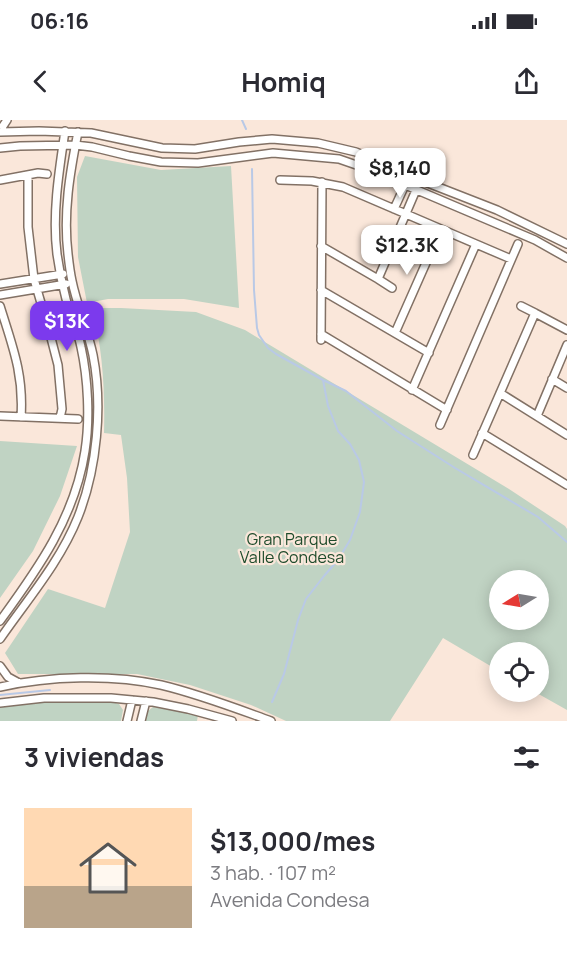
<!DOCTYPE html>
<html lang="es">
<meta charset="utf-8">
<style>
body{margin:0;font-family:Manrope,sans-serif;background:#f2f2f3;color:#2b2b33;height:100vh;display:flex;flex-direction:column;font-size:22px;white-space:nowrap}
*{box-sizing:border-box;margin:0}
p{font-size:20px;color:#7c7c81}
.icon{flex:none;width:33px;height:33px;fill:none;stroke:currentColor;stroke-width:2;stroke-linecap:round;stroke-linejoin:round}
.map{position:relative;height:601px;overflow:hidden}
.drawer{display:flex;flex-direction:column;background:#fff;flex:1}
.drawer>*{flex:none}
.needle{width:39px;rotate:259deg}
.controls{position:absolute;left:489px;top:450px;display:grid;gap:12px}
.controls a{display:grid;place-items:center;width:60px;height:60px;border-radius:50%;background:#fff;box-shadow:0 3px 15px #0003;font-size:30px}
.price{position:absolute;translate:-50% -51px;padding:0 14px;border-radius:12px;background:#fff;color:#222;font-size:20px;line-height:39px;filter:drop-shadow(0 2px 3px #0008)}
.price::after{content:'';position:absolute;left:50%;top:36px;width:18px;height:14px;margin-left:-9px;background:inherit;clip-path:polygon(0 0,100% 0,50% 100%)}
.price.selected{background:#7c3aed;color:#fff}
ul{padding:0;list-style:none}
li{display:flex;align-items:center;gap:18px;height:150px;padding:0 24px}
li+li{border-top:2px solid #e1e1e2}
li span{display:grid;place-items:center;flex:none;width:168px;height:120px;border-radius:0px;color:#555}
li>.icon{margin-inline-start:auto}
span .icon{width:72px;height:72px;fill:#fffc;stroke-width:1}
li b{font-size:26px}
h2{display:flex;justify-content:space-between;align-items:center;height:72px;padding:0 24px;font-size:26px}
.status{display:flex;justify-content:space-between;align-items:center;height:42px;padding:0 30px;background:#fff;direction:ltr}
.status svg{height:16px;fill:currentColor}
header{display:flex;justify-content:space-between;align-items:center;height:78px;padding:0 24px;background:#fff;font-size:27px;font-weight:700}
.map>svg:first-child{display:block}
</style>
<div class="status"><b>06:16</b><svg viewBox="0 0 49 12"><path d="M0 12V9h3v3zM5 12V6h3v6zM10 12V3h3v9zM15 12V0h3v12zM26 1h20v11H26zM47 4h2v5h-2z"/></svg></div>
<header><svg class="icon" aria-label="back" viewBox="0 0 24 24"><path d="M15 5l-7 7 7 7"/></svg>Homiq<svg class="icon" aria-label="share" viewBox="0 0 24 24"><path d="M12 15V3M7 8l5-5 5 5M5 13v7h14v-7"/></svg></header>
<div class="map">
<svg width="567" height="601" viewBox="0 0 567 601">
<rect width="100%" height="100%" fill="#fae7da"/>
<!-- green -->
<path fill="#c0d3c3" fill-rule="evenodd" d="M85,36L161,50L231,46L239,188L184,179H108L87,183L78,137L77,57Z
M92,188H121L196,192L245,210L509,369L565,406L567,409V590L535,572H538V532H500L499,551L443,518L390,601H286L251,585L190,565L137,554H18L5,533L48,469L105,488L130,412L127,358L121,315L104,313C105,270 103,231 92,188ZM500,460H538V500H500Z
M0,321L77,326L60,376L33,431L0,478Z
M109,581L119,584L123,590L121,601H0V587L4,586L37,583Z
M153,587L198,595L197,601H145L148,591Z"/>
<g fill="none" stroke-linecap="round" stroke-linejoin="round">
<!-- stream -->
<path stroke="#b9c9e6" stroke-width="2" d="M242,0L246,9
M252,49L254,170L257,208L259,215L268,228L276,234L323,260L328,286L338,311L350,324L359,340L364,362L360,392L350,420L338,440L324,456L306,479L298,500L284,554L272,582
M323,260L346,271L397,311L455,348L538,397L567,422
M0,575L50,570"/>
<defs>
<path id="minor" d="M3,6L7,0
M0,12L39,11L91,13L162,28L195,29L239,22L272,19L318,23L356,32L415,58L497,90L567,124
M0,28L20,26L75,25L92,27L129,36L161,42L198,43L273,33L339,39L365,48L535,120L567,138
M28,56V107L34,159L50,214L58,245L62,289L60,298
M0,60L38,53L47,54
M280,60L312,61L343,67L511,139
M394,89L405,65
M321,126L378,159
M0,164L63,154
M392,168L378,159L416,70
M321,170L429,233
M0,175L66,164
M0,186C12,225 24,254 21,297
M521,186L535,193
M395,213L441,109
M321,214L447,290
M321,220L322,62
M552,259L567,268
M412,270L476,124
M500,273L567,315
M0,296L78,299
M537,296L567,225
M440,305L518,124
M482,313L567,365
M473,335L535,193L567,210
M0,501C38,449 75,397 85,331C90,299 88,259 81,227C78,211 70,195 66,179C62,164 59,149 57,134C52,94 59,51 65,11
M0,519C27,480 60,442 78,397C97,349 103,286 93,235C88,210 77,186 72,161C70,152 69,143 68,134C63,93 70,52 78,12
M0,546L8,557L19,563
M0,567C49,556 112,554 161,565C199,574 235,588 271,601
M0,583L44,578H111L153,582L188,589L232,601
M127,601L132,580
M141,601L146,581"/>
</defs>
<!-- minor casing -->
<use href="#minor" stroke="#827165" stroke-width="10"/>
<!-- minor -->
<use href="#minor" stroke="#fff" stroke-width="7"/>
</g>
<g text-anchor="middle" stroke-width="4.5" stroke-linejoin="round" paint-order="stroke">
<!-- park labels -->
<g font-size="16" fill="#1e4b2b" stroke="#fae7da">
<text x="292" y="425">Gran Parque<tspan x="292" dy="18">Valle Condesa</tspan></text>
</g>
</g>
</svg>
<div class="controls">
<a><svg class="needle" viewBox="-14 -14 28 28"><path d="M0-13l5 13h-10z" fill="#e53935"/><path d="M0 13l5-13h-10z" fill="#7c7c81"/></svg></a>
<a><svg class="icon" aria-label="locate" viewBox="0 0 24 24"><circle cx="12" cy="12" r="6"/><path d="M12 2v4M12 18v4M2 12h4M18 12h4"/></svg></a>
</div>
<b class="price" style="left:400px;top:79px">$8,140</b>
<b class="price" style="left:407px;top:156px">$12.3K</b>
<b class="price selected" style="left:67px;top:232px">$13K</b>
</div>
<section class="drawer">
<h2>3 viviendas<svg class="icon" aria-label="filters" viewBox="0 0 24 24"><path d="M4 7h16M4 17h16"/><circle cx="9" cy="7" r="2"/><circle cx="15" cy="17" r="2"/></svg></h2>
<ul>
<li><span style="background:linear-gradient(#ffd9b3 65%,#b9a48a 0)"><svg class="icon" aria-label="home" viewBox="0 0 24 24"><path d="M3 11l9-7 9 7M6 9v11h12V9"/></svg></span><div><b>$13,000/mes</b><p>3 hab. · 107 m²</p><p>Avenida Condesa</p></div></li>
</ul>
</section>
